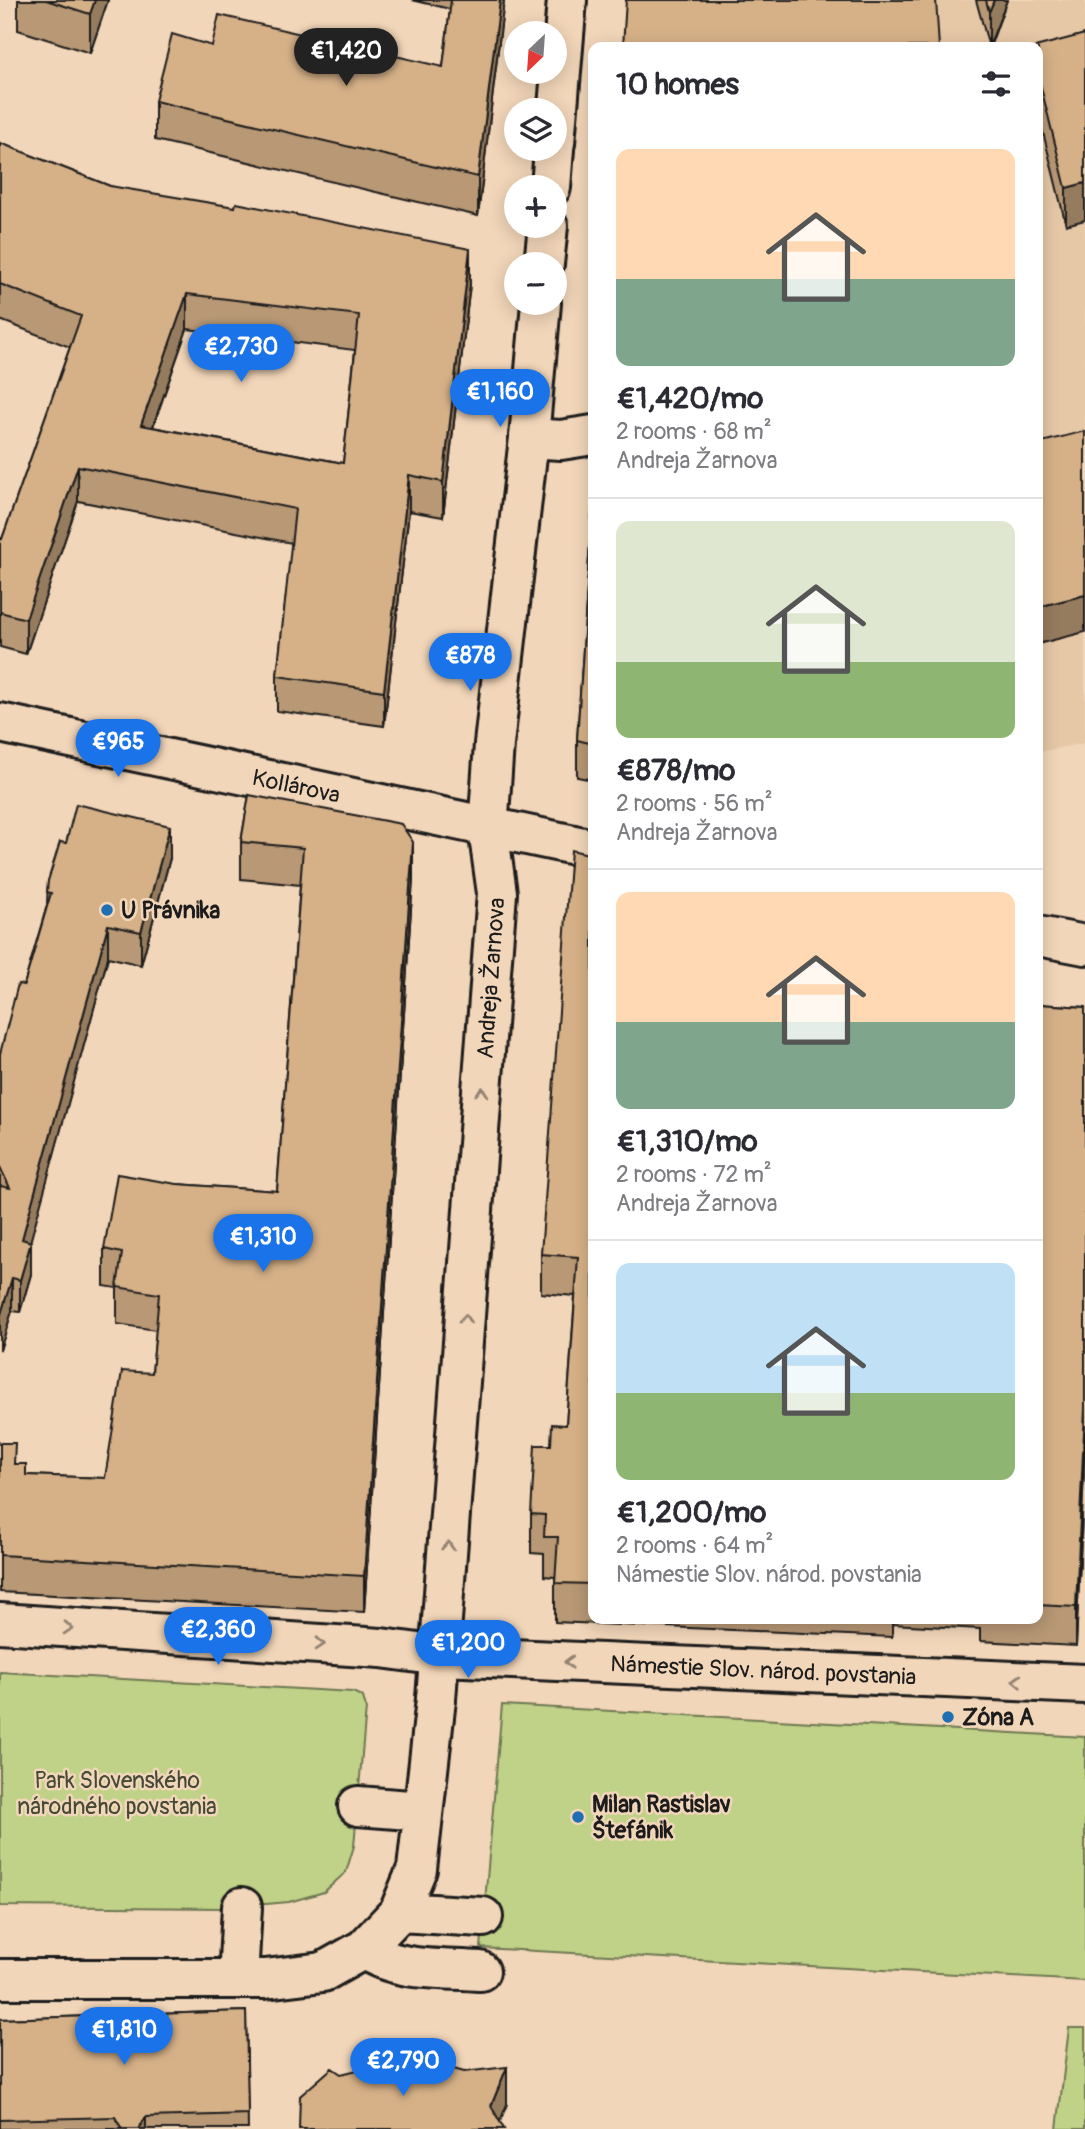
<!DOCTYPE html>
<meta charset="utf-8">
<style>
body{margin:0;font-family:Pangolin,sans-serif;background:#f2f2f3;color:#2b2b33;height:100vh;display:flex;flex-direction:column;font-size:26px;white-space:nowrap}
*{box-sizing:border-box;margin:0}
p{font-size:23px;color:#7c7c81}
.icon{flex:none;width:38px;height:38px;fill:none;stroke:currentColor;stroke-width:2;stroke-linecap:round;stroke-linejoin:round}
.map{position:relative;flex:1;overflow:hidden}
.details{position:absolute;left:588px;top:42px;width:455px;height:1582px;display:flex;flex-direction:column;background:#fff;border-radius:14px;box-shadow:0 4px 18px #0003}
.details>*{flex:none}
.needle{width:46px;rotate:205deg}
.buttons{position:absolute;left:504px;top:21px;display:grid;gap:14px}
.buttons a{display:grid;place-items:center;width:63px;height:63px;border-radius:50%;background:#fff;box-shadow:0 4px 18px #0003;font-size:35px}
.price{position:absolute;translate:-50% -60px;padding:0 16px;border-radius:24px;background:#1a73e8;color:#fff;font-size:23px;line-height:46px;filter:drop-shadow(0 2px 4px #0008)}
.price::after{content:'';position:absolute;left:50%;top:42px;width:21px;height:16px;margin-left:-10px;background:inherit;clip-path:polygon(0 0,100% 0,50% 100%)}
.price.on{background:#222;color:#fff}
ul{padding:0;list-style:none}
li{display:grid;align-content:center;gap:14px;height:371px;padding:0 28px}
li+li{border-top:2px solid #e1e1e2}
li span{display:grid;place-items:center;height:217px;border-radius:14px;color:#555}
li>.icon{margin-inline-start:auto}
span .icon{width:126px;height:126px;fill:#fffc;stroke-width:1}
li b{font-size:30px}
h2{display:flex;justify-content:space-between;align-items:center;height:84px;padding:0 28px;font-size:30px}
.map>svg:first-child{display:block}
</style>
<div class="map">
<svg width="1085" height="2129" viewBox="0 0 1085 2129">
<rect width="100%" height="100%" fill="#f2d6b9"/>
<filter id="ink" filterUnits="userSpaceOnUse"><feTurbulence type="fractalNoise" baseFrequency=".0143" numOctaves="2"/><feDisplacementMap in="SourceGraphic" scale="14" xChannelSelector="R" yChannelSelector="G"/><feConvolveMatrix kernelMatrix="1 2 1 2 8 2 1 2 1" color-interpolation-filters="sRGB"/></filter>
<g filter="url(#ink)">
<!-- built -->
<path fill="#e6c8a7" d="M843,0H1085V743L1038,752V47H843Z"/>
<!-- green -->
<path fill="#bfd287" stroke="#6e7752" stroke-width="2" d="M0,1672L353,1692L363,1697L366,1708L354,1846L346,1872L324,1892L289,1902L222,1908L0,1906Z
M502,1705L1085,1737V1981L481,1948Z
M1069,2028H1085V2129H1057Z"/>
<g fill="none" stroke-linecap="round" stroke-linejoin="round">
<defs>
<path id="pedestrian" d="M358,1806L423,1811
M399,1912L483,1917
M364,1949C395,1972 442,1968 480,1971
M0,1979H265L323,1972L364,1949L399,1912L417,1869L436,1699
M238,1979L242,1907"/>
<g id="minor">
<path d="M555,143L567,0"/>
<path d="M551,187L554,149"/>
<path d="M544,264L548,226"/>
<path d="M529,438L561,440L593,435"/>
<path id="s1" d="M0,723L593,849"/>
<path d="M1038,936L1085,945"/>
<path id="s2" d="M0,1623L381,1648L441,1656L1085,1684"/>
<path id="s3" d="M436,1699L497,893L488,829L494,744L529,438L541,303"/>
</g>
</defs>
<!-- pedestrian casing -->
<use href="#pedestrian" stroke="#1c1c1c" stroke-width="44"/>
<!-- minor casing -->
<use href="#minor" stroke="#1c1c1c" stroke-width="44"/>
<!-- pedestrian -->
<use href="#pedestrian" stroke="#f2d6b9" stroke-width="38"/>
<!-- minor -->
<use href="#minor" stroke="#f2d6b9" stroke-width="38"/>
</g>
<!-- wall -->
<path fill="#b89875" stroke="#1c1c1c" stroke-width="2" fill-rule="evenodd" d="M18,0H108L90,53L18,30Z
M412,0H504L478,216L155,140V101L212,46L443,67L450,9Z
M976,0H1007L990,47H989Z
M1085,34L1066,225L1038,112V47Z
M0,143L110,186L470,284L443,517L409,511L384,726L277,711V676L292,543L78,501L26,654L0,647V538L2,539L70,347L0,320ZM187,329L355,350L343,463L153,427Z
M593,497V780L577,777V740Z
M249,795L413,879L364,1612L0,1592V1443L15,1464L26,1475L105,1478L152,1373L156,1330L117,1324V1288L104,1286V1249L177,1184L277,1191L300,885L241,879V842Z
M66,843L170,858L141,965L108,957L30,1241L31,1274L20,1312L12,1311L0,1350V1054L24,985L47,905L48,881Z
M593,855V1619H1038V1004L1085,1007V1449L1076,1646L980,1641V1629L892,1624V1637L555,1622V1577L544,1576V1554L531,1553V1514L551,1445L566,1425L575,1296L541,1293V1254Z
M246,2011L248,2129H0V2019Z"/>
<!-- shaded-wall -->
<path fill="#967c5f" stroke="#1c1c1c" stroke-width="2" d="M95,0H108L90,53V14Z
M500,0H504L478,216V177Z
M994,0H1007L989,47V12Z
M1085,183V220L1066,225V188Z
M470,249V284L443,517V482Z
M187,294V329L141,460V425Z
M78,466V501L26,654V619Z
M409,475V511L384,726V691Z
M1085,595V632L1038,644V607Z
M170,826V858L141,965V932Z
M413,842V879L364,1612V1576Z
M108,925V957L22,1272V1239Z
M31,1242V1274L20,1312V1280Z
M12,1278V1311L0,1350V1317Z
M1085,1409V1449L1076,1646V1607Z
M507,2067V2104L497,2129L491,2106Z
M146,2117V2129H138Z"/>
<!-- building -->
<path fill="#d6b188" stroke="#1c1c1c" stroke-width="2" fill-rule="evenodd" d="M46,0H95L90,14Z
M451,0H500L478,177L155,101L172,34L212,46L219,15L443,67Z
M626,0H936L939,47H623Z
M986,0H994L989,12Z
M1085,34V183L1066,188L1038,75V47H1035Z
M0,143L110,186L235,207L236,203L470,249L443,482L409,475L384,691L277,676L295,509L78,466L26,619L0,612V538L2,539L81,316L0,284ZM187,294L359,315L343,463L141,425Z
M1085,431V595L1038,607V443Z
M593,497V744L577,740Z
M249,795L401,824L413,842L364,1576L0,1555V1443H15L14,1464H26V1475L105,1478L122,1371L152,1373L159,1294L117,1287L122,1253L104,1249L117,1174L177,1184L277,1191L303,848L241,842Z
M76,804L170,826L141,932L108,925L22,1239L31,1242L20,1280L12,1278L0,1317V1186L10,1188L0,1167V1054L18,984L24,985L51,893L47,892L48,881L60,842L66,843Z
M571,850L593,855V1584L555,1583L558,1537H544L545,1515L531,1514L535,1445H551L552,1424L566,1425L578,1257L541,1254Z
M1038,1004L1085,1007V1409L1076,1607L1038,1605Z
M246,2011L248,2114L146,2117L138,2129H122L115,2117L0,2120V2019Z
M399,2060L426,2061L464,2072L507,2067L491,2106L504,2129H299L300,2096L332,2068L341,2074Z"/>
<!-- one-way arrows -->
<defs><path id="oneway-chevron" d="M-2-3.5L2.5 0L-2 3.5" fill="none" stroke-width="1.6" stroke-linecap="round" stroke-linejoin="round" transform="scale(1.75)"/></defs>
<g stroke="#928272">
<use href="#oneway-chevron" transform="translate(482 1092) rotate(-86)"/>
<use href="#oneway-chevron" transform="translate(465 1319) rotate(-86)"/>
<use href="#oneway-chevron" transform="translate(448 1546) rotate(-86)"/>
<use href="#oneway-chevron" transform="translate(68 1628) rotate(4)"/>
<use href="#oneway-chevron" transform="translate(320 1644) rotate(4)"/>
<use href="#oneway-chevron" transform="translate(569 1662) rotate(-178)"/>
<use href="#oneway-chevron" transform="translate(1017 1681) rotate(-178)"/>
</g>
</g>
<!-- markers -->
<g fill="#1f6fb2" stroke="#f2d6b9" stroke-width="2.5">
<circle cx="107" cy="910" r="7"/>
<circle cx="948" cy="1717" r="7"/>
<circle cx="578" cy="1817" r="7"/>
</g>
<g text-anchor="middle" stroke-width="5" stroke-linejoin="round" paint-order="stroke">
<!-- street labels -->
<g font-size="23" fill="#1c1c1c" stroke="#f2d6b9">
<text dy="8" stroke="none"><textPath href="#s1" startOffset="303">Kollárova</textPath></text>
<text dy="8" stroke="none"><textPath href="#s3" startOffset="723">Andreja Žarnova</textPath></text>
<text dy="8" stroke="none"><textPath href="#s2" startOffset="765">Námestie Slov. národ. povstania</textPath></text>
</g>
<!-- poi labels -->
<g font-size="23" font-weight="bold" fill="#1c1c1c" stroke="#f2d6b9" text-anchor="start">
<text x="121" y="918">U Právnika</text>
<text x="962" y="1725">Zóna A</text>
<text x="592" y="1812">Milan Rastislav<tspan x="592" dy="26">Štefánik</tspan></text>
</g>
<!-- park labels -->
<g font-size="23" fill="#454a37" stroke="#f2d6b9">
<text x="117" y="1788">Park Slovenského<tspan x="117" dy="26">národného povstania</tspan></text>
</g>
</g>
</svg>
<div class="buttons">
<a><svg class="needle" viewBox="-14 -14 28 28"><path d="M0-13l5 13h-10z" fill="#e53935"/><path d="M0 13l5-13h-10z" fill="#7c7c81"/></svg></a>
<a><svg class="icon" aria-label="layers" viewBox="0 0 24 24"><path d="M12 4l9 5-9 5-9-5zM3 14l9 5 9-5"/></svg></a>
<a>+</a>
<a>−</a>
</div>
<b class="price on" style="left:346px;top:88px">€1,420</b>
<b class="price" style="left:241px;top:384px">€2,730</b>
<b class="price" style="left:500px;top:429px">€1,160</b>
<b class="price" style="left:470px;top:693px">€878</b>
<b class="price" style="left:118px;top:779px">€965</b>
<b class="price" style="left:263px;top:1274px">€1,310</b>
<b class="price" style="left:218px;top:1667px">€2,360</b>
<b class="price" style="left:468px;top:1680px">€1,200</b>
<b class="price" style="left:124px;top:2067px">€1,810</b>
<b class="price" style="left:403px;top:2098px">€2,790</b>
<section class="details">
<h2>10 homes<svg class="icon" aria-label="filters" viewBox="0 0 24 24"><path d="M4 7h16M4 17h16"/><circle cx="9" cy="7" r="2"/><circle cx="15" cy="17" r="2"/></svg></h2>
<ul>
<li><span style="background:linear-gradient(#ffd9b3 60%,#7fa58c 0)"><svg class="icon" aria-label="home" viewBox="0 0 24 24"><path d="M3 11l9-7 9 7M6 9v11h12V9"/></svg></span><div><b>€1,420/mo</b><p>2 rooms · 68 m²</p><p>Andreja Žarnova</p></div></li>
<li><span style="background:linear-gradient(#dfe7d0 65%,#8fb573 0)"><svg class="icon" aria-label="home" viewBox="0 0 24 24"><path d="M3 11l9-7 9 7M6 9v11h12V9"/></svg></span><div><b>€878/mo</b><p>2 rooms · 56 m²</p><p>Andreja Žarnova</p></div></li>
<li><span style="background:linear-gradient(#ffd9b3 60%,#7fa58c 0)"><svg class="icon" aria-label="home" viewBox="0 0 24 24"><path d="M3 11l9-7 9 7M6 9v11h12V9"/></svg></span><div><b>€1,310/mo</b><p>2 rooms · 72 m²</p><p>Andreja Žarnova</p></div></li>
<li><span style="background:linear-gradient(#bfe0f5 60%,#8fb573 0)"><svg class="icon" aria-label="home" viewBox="0 0 24 24"><path d="M3 11l9-7 9 7M6 9v11h12V9"/></svg></span><div><b>€1,200/mo</b><p>2 rooms · 64 m²</p><p>Námestie Slov. národ. povstania</p></div></li>
</ul>
</section>
</div>
